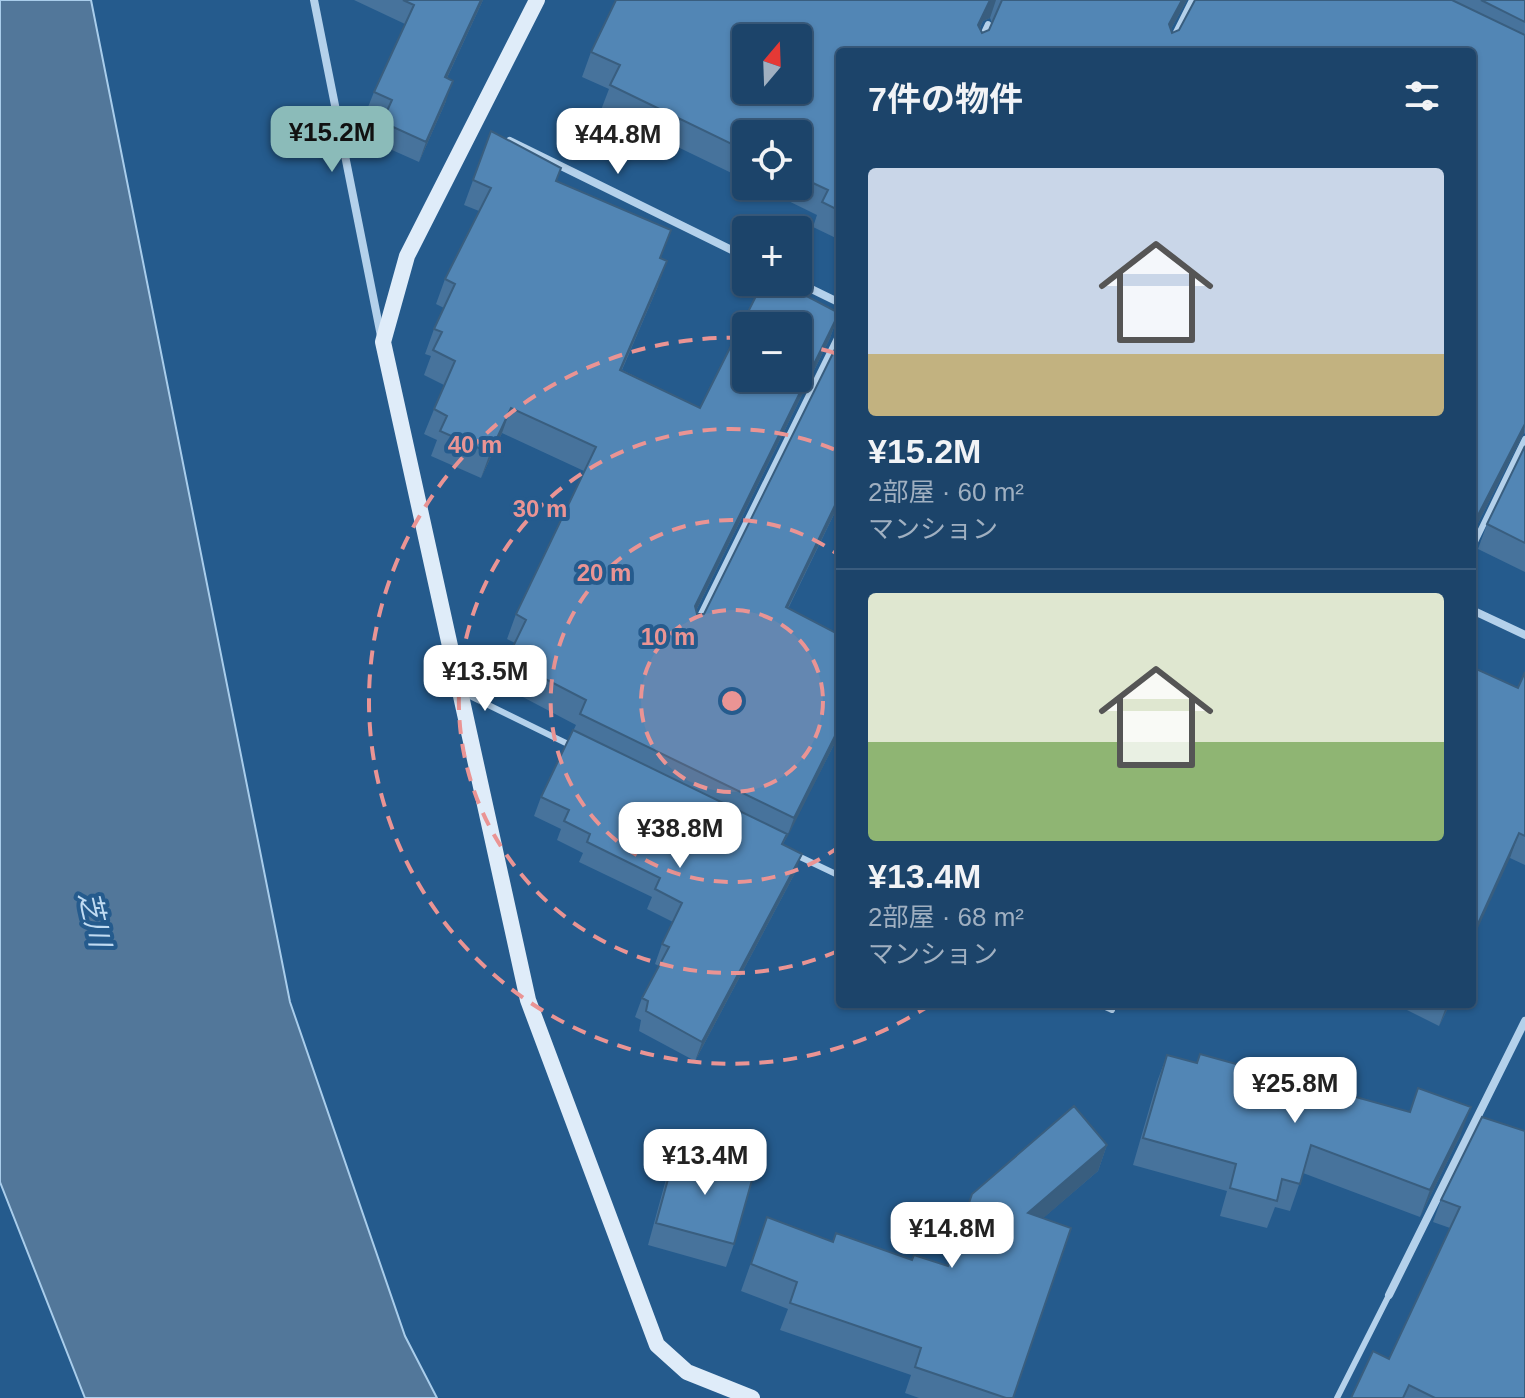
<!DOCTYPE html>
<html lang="ja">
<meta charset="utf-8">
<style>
body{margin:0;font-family:Arial,"Noto Sans JP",sans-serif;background:#294e72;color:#f1f3f6;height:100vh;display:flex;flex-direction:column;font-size:30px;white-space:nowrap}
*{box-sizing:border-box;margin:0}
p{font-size:26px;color:#a0b0c1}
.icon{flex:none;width:44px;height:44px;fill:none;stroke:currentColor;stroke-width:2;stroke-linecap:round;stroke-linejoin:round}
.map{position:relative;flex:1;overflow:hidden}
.panel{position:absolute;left:836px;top:48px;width:640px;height:960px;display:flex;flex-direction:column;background:#1c446a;border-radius:8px;box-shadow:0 2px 6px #0004,0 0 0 2px #3a5c7e}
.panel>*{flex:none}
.needle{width:52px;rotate:19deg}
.tools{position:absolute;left:732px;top:24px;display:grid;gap:16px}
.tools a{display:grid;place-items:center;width:80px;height:80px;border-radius:8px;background:#1c446a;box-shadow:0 2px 6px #0004,0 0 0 2px #3a5c7e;font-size:40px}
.price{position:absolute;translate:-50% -68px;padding:0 18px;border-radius:16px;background:#fff;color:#222;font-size:26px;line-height:52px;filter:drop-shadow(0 2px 4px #0008)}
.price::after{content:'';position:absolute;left:50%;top:48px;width:24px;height:18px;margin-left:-12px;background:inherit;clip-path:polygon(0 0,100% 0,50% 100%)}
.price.active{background:#8bbbb9;color:#111}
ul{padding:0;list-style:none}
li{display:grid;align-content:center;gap:16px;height:424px;padding:0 32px}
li+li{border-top:2px solid #3a5c7e}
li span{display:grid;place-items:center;height:248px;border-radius:8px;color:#555}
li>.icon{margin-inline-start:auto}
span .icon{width:144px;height:144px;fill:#fffc;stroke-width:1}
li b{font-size:34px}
h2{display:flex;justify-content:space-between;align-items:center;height:96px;padding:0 32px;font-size:34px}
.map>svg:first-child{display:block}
</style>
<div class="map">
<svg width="1525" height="1398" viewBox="0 0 1525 1398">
<rect width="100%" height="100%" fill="#255b8d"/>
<!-- water -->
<path fill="#52779a" stroke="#a9cdeb" stroke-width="2" d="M0,0H91L290,1002L405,1336L437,1398H85L0,1182Z"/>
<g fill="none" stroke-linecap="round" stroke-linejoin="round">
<!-- lane -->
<path stroke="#b4d1eb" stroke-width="6" d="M1174,36L1192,0
M975,52L988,24
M1472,548L1525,439
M698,620L840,332
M462,692L574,747
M796,855L840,876
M1099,1004L1112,1010
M1337,1398L1389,1295"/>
<!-- street -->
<path stroke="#b4d1eb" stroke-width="8" d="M314,0L381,336
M510,141L746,257
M797,282L840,303
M1472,610L1525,635
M1389,1295L1525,1021"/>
<!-- secondary -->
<path stroke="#dfecf9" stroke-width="16" d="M537,0L407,256L383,342L528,1000L657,1345L687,1372L752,1398"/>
</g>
<!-- wall -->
<path fill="#47739c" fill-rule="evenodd" d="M354,0H483L447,78L446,101L419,162L374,142L383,120L366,112L374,92L405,24Z
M616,0H1187L1171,29L1172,33L1179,30L1195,0H1525V434L1524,433L1472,535V52H840V240L813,227L817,215L758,186H798V134H746V180L601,110L609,89L582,77L591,52ZM990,18L992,23L989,30L982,33L980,28L983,21Z
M491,131L556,181L661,259L658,286L622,370L700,408L839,313L830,338L696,611L697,614H704L840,339V502L788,609L840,635V733L783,844L795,873L695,1061L639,1031L641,1020L635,1017L642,998L659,966L655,964L662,944L673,922L647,909L652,897L579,862L583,853L557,840L561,829L534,816L541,797L576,725L498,684L507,659L515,643L507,639L516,614L584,471L502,433L481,478L431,456L437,440L424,434L444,385L424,375L431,356L425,354L434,329L444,308L436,304L445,279L479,211L464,205Z
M1525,446V572L1478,549L1487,524Z
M1525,672V865L1510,858L1518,688Z
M1395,1004H1450L1439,1026Z
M1167,1055L1461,1134L1420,1217L1303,1173L1290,1211L1275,1207L1267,1228L1220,1216L1227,1191L1133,1165L1157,1082Z
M1525,1131V1398H1351L1389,1359L1450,1228L1433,1222L1441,1200Z
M1107,1145L1098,1171L1043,1218L1013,1398H919L905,1393L911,1375L780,1330L788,1309L741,1291L767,1217L833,1242L912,1260L947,1266L972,1194Z
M676,1150L734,1244L726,1267L648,1245L668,1172Z"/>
<!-- shaded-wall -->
<path fill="#395e7f" d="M481,0H483L438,97L445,77Z
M990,0H996L990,18L983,21L969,50L978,25Z
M1182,0H1187L1160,49L1169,24Z
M453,81L446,101L419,162L426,142Z
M667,261L658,286L611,394L620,370Z
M839,313L830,338L686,631L695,606Z
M511,408L502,433L481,478L490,453Z
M1525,424L1524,433L1472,535L1476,519Z
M840,495V502L776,632L786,607Z
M840,726V733L785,842L794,818Z
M1519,833L1510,858L1472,941V937Z
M802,854L795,873L695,1061L702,1042Z
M1447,1004H1450L1439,1026Z
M1471,1107L1461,1134L1420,1217L1430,1190Z
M1107,1145L1098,1171L1018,1240L1028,1213Z"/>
<!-- building -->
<path fill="#5286b5" stroke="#395e7f" stroke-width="2" fill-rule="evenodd" d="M403,0H481L445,77L453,81L426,142L382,122L392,100L374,92L414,5Z
M616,0H990L978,25L982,33L989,30L1002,0H1182L1169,24L1172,33L1179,30L1195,0H1452L1525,35V424L1476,519L1472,517V52H840V211L822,202L828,190L798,176V134H746V151L610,85L620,65L591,52ZM746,38H798V90H746Z
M1481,0H1525V22Z
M491,131L561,168L556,181L671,230L660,258L667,261L620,370L700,408L763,282H780L839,313L695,606L697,614H704L840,339V495L786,607L840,635V726L794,818L580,714L586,700L507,659L526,620L516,614L596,447L511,408L490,453L440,431L447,416L434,409L455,361L433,350L442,332L434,329L455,284L445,279L491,188L473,180ZM746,326H798V378H746Z
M1525,446V543L1487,524Z
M1472,667L1518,688L1525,672V836L1519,833L1472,937Z
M573,730L787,834L782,844L802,854L702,1042L646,1011L648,1001L642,998L669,947L662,944L682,903L655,889L660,878L587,842L590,834L564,821L569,810L541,797Z
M1200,1054L1410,1112L1418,1088L1471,1107L1430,1190L1311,1145L1300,1184L1282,1179L1277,1201L1230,1188L1236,1164L1143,1138L1167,1055L1197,1063Z
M1074,1106L1107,1145L1028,1213L1071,1228L1013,1398H1006L915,1367L921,1348L790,1303L797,1282L751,1264L767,1217L833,1242L836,1233L912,1260L914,1255L948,1266L972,1194Z
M1482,1117L1525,1131V1398H1435L1409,1385L1403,1398H1351L1373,1351L1389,1359L1460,1207L1441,1200Z
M676,1150L754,1173L734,1244L656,1223Z"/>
<!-- distance rings -->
<circle cx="732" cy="701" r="91" fill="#ea9494" fill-opacity=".12"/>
<g fill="none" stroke="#ea9494" stroke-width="4" stroke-dasharray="14 10">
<circle cx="732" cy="701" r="91"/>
<path d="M840 846A181 181 0 1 1 840 556"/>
<path d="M838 951A272 272 0 1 1 838 451"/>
<path d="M930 1005A363 363 0 1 1 745 338M798 344A363 363 0 0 1 838 354"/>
</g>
<g text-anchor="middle" stroke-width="8" stroke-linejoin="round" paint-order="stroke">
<!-- water labels -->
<g font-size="28" font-style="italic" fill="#c0dbf2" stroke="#255b8d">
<text transform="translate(95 919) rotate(77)" y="10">芝川</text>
</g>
</g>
<circle cx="732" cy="701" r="12" fill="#ea9494" stroke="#255b8d" stroke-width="4"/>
<g font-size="24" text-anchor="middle" font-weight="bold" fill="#ea9494" stroke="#255b8d" stroke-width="8" stroke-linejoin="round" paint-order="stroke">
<text x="475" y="453">40 m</text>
<text x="540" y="517">30 m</text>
<text x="604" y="581">20 m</text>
<text x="668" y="645">10 m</text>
</g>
</svg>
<div class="tools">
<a><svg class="needle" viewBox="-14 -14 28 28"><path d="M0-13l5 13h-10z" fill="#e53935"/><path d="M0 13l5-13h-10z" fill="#a0b0c1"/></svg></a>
<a><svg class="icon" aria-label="locate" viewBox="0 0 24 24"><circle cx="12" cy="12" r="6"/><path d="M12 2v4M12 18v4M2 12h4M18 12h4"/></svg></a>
<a>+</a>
<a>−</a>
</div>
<b class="price active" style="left:332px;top:174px">¥15.2M</b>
<b class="price" style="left:618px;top:176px">¥44.8M</b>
<b class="price" style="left:485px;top:713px">¥13.5M</b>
<b class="price" style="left:680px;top:870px">¥38.8M</b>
<b class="price" style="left:1295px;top:1125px">¥25.8M</b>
<b class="price" style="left:705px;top:1197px">¥13.4M</b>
<b class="price" style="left:952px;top:1270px">¥14.8M</b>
<section class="panel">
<h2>7件の物件<svg class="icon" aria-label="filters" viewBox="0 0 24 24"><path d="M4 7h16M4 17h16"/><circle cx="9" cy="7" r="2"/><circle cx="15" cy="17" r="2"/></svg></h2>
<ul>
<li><span style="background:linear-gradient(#c9d6e8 75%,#c2b280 0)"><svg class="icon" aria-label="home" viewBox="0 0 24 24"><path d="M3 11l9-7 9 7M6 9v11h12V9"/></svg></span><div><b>¥15.2M</b><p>2部屋 · 60 m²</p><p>マンション</p></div></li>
<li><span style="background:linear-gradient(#dfe7d0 60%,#8fb573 0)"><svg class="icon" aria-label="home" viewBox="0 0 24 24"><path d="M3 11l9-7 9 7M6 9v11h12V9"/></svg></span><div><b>¥13.4M</b><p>2部屋 · 68 m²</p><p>マンション</p></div></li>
</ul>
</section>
</div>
